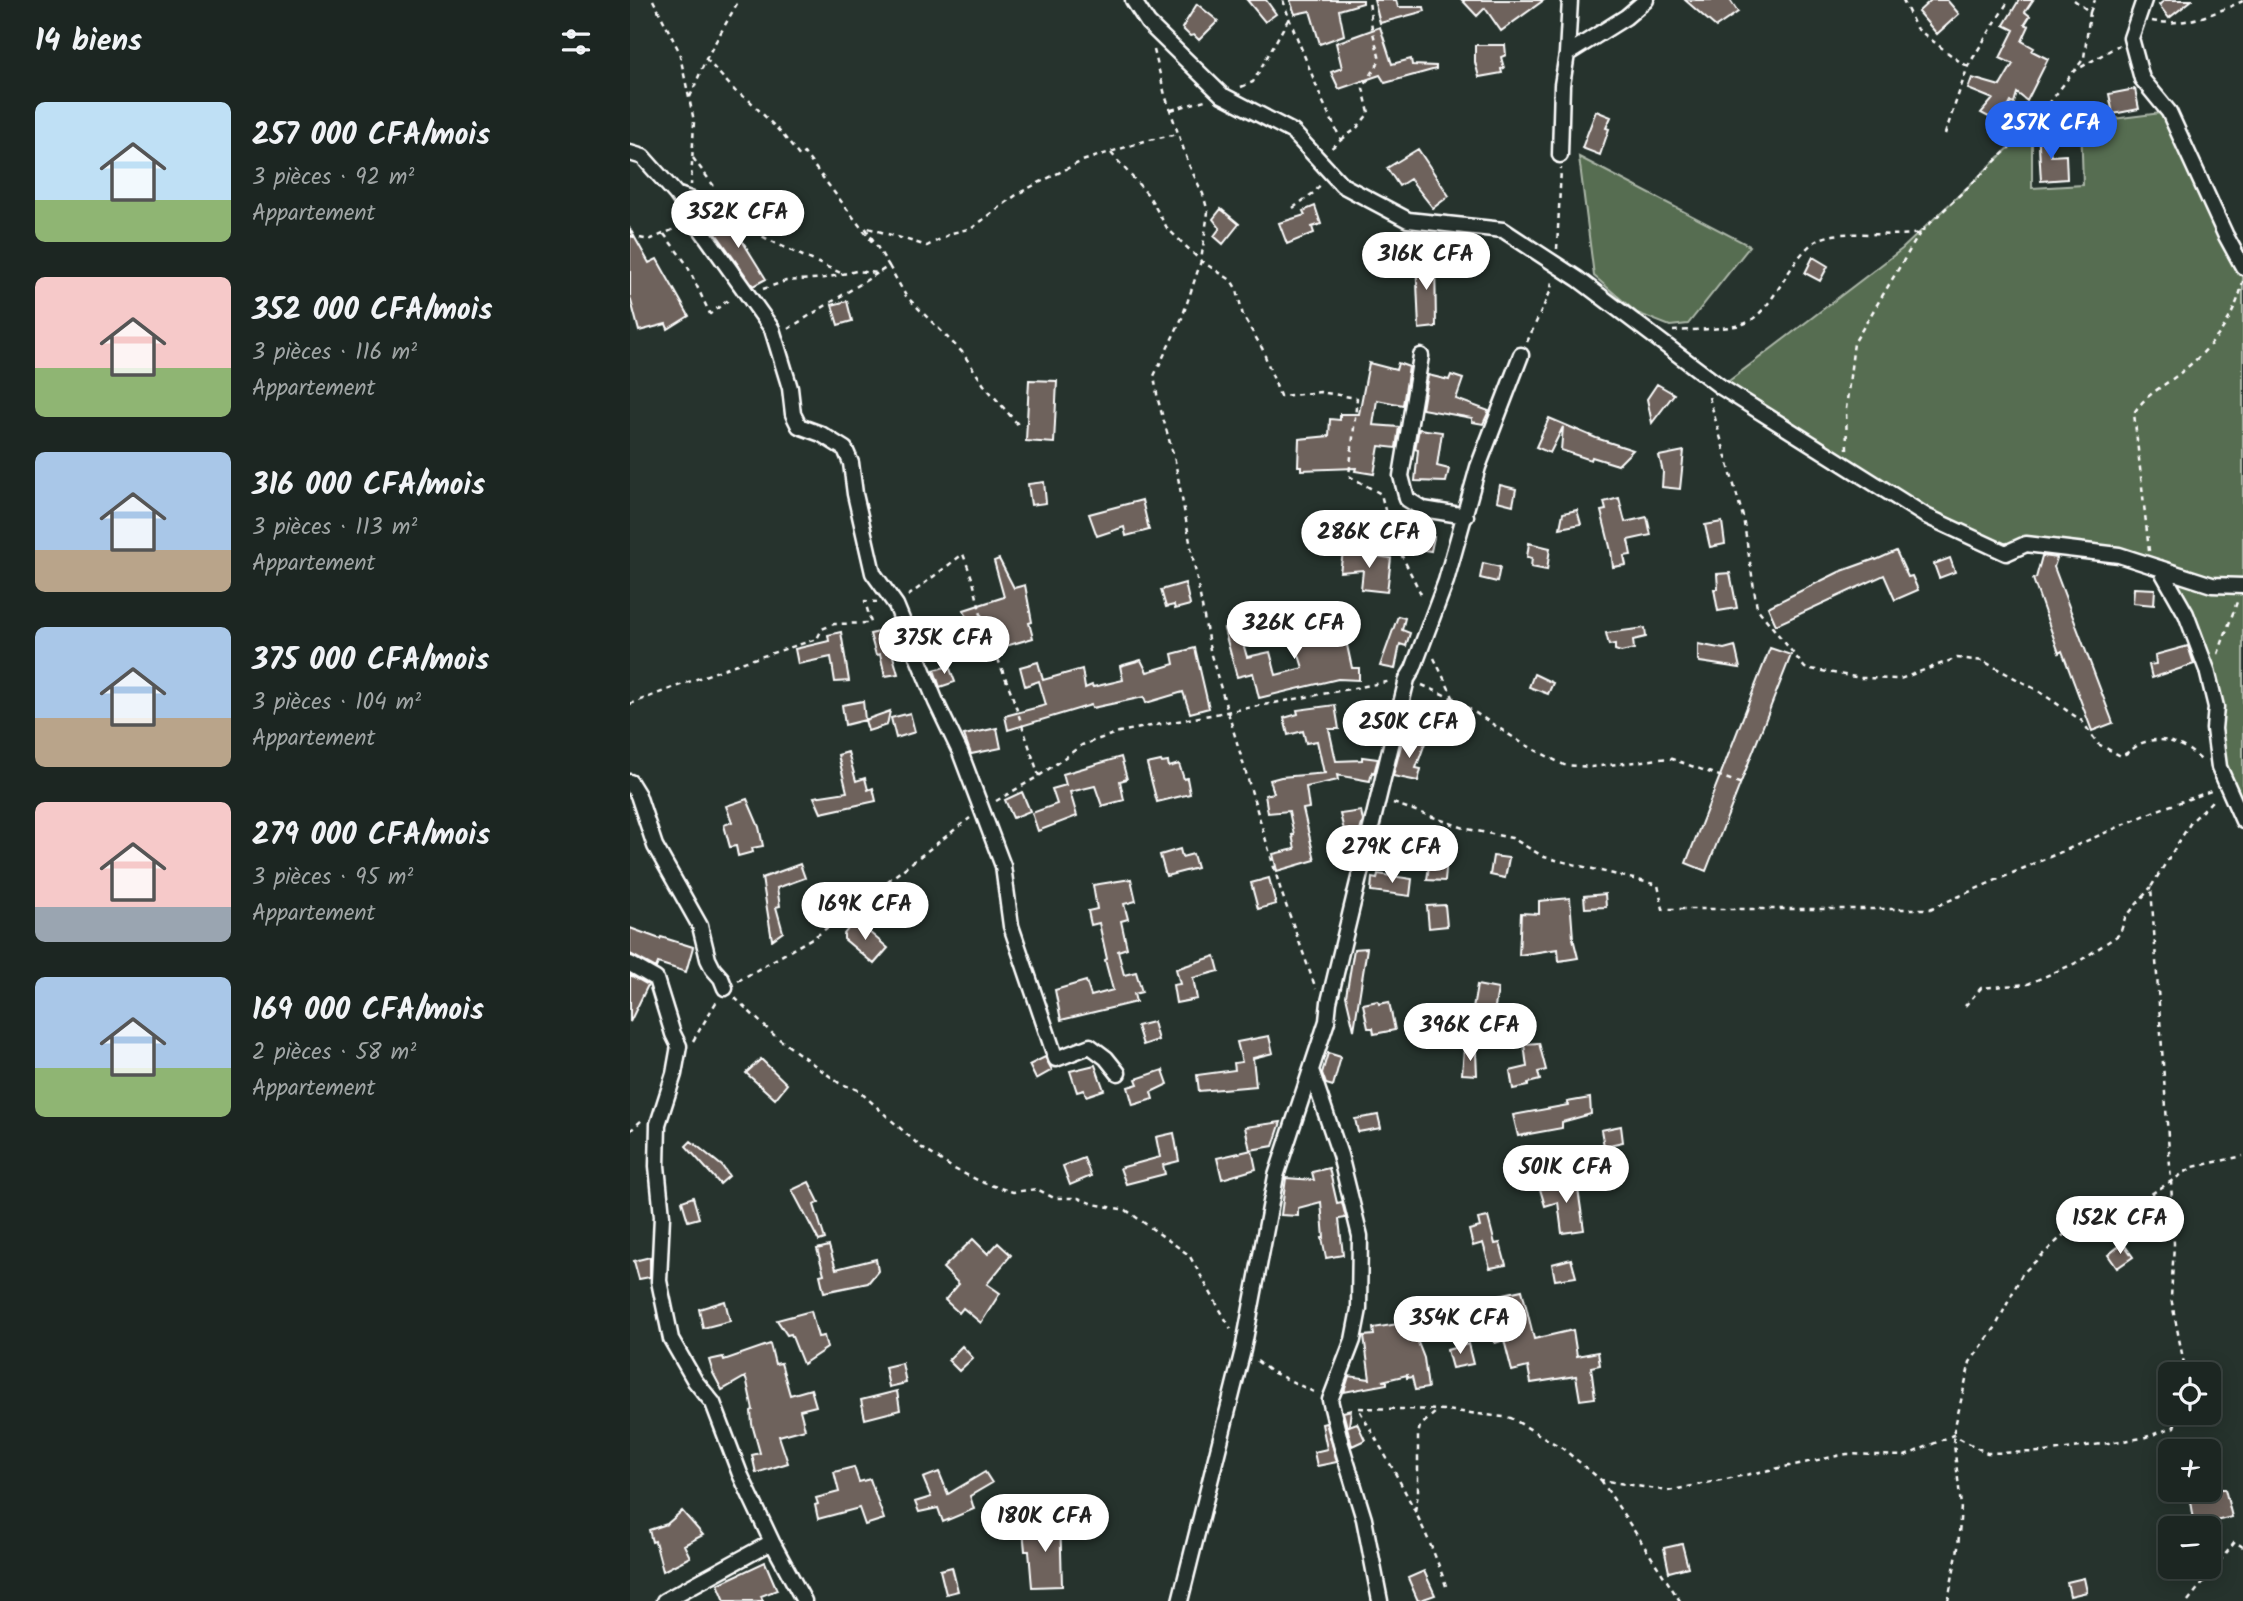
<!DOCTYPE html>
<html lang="fr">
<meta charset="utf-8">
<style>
body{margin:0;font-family:Kalam,sans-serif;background:#29322f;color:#f1f3f6;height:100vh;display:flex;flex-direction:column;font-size:26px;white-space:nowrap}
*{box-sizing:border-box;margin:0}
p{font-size:23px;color:#a0a5a5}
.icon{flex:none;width:38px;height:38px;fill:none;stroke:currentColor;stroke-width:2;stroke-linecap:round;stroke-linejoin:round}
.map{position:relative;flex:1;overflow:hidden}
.drawer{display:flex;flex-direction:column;background:#1c2622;width:630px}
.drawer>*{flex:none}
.fabs{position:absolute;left:1528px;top:1362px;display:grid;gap:14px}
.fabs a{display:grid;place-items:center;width:63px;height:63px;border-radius:10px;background:#1c2622;box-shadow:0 4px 18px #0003,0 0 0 2px #3a4340;font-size:35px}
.price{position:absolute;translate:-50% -60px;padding:0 16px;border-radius:24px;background:#fff;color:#222;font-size:23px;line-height:46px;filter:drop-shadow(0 2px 4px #0008)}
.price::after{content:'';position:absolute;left:50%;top:42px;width:21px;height:16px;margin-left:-10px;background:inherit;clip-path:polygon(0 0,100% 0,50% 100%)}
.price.on{background:#2563eb;color:#fff}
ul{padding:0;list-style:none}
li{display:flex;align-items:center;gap:21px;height:175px;padding:0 35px}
li span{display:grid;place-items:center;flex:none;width:196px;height:140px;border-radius:10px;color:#555}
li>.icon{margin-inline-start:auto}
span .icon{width:84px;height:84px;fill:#fffc;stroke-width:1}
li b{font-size:30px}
h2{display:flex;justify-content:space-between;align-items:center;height:84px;padding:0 35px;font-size:30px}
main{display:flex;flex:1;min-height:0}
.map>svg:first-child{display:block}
</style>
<main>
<section class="drawer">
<h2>14 biens<svg class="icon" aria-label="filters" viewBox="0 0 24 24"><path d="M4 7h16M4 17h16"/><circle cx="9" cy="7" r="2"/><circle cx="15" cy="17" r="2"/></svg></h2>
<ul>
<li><span style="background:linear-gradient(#bfe0f5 70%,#8fb573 0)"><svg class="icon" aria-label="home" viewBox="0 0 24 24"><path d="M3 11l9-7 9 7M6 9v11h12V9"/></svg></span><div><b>257 000 CFA/mois</b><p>3 pièces · 92 m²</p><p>Appartement</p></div></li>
<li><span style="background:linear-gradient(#f6c9c9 65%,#8fb573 0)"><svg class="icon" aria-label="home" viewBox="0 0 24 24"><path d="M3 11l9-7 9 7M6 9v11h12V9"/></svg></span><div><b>352 000 CFA/mois</b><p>3 pièces · 116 m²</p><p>Appartement</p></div></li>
<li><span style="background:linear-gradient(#a9c7e8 70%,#b9a48a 0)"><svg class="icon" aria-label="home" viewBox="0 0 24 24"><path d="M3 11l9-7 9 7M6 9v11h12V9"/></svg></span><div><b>316 000 CFA/mois</b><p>3 pièces · 113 m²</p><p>Appartement</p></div></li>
<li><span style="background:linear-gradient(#a9c7e8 65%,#b9a48a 0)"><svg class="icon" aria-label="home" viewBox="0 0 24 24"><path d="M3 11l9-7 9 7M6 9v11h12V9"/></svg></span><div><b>375 000 CFA/mois</b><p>3 pièces · 104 m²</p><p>Appartement</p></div></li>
<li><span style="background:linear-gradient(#f6c9c9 75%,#9aa5b1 0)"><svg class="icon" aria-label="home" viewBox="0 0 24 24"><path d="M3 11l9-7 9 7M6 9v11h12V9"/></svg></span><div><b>279 000 CFA/mois</b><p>3 pièces · 95 m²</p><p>Appartement</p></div></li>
<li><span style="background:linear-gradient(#a9c7e8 65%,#8fb573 0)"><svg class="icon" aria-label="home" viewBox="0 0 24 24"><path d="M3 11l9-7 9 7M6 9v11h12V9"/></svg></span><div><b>169 000 CFA/mois</b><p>2 pièces · 58 m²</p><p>Appartement</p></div></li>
</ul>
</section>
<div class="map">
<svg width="1613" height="1601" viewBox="0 0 1613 1601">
<rect width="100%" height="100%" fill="#26332d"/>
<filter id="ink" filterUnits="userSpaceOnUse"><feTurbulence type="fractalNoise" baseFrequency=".0143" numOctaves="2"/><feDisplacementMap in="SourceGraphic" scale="14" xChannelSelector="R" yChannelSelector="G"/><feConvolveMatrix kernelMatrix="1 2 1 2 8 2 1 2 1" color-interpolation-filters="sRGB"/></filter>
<g filter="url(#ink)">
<!-- green -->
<path fill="#576d51" stroke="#abb6a8" stroke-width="2" d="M1539,112L1613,267V821L1589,767L1583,692L1530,568L1396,544L1376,553L1296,516L1091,387L1272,249L1402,126V188L1453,185L1451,123Z
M949,157L1120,246L1058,324L1040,326L1007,313L964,276Z"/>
<!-- building -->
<path fill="#6e625b" stroke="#fff" stroke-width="2" d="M617,0H636L646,14L635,22Z
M660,0H733V3L709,10L714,35L690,44L680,11L665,14Z
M744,0H766L768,7H794L795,11L750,23Z
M832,0H914L871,31L855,8L847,16Z
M1055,0H1100L1108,12L1086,27Z
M1301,0H1317L1329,14L1307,34L1288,12Z
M1389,0H1403L1395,12L1400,16L1395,24L1399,26L1392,41L1404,48L1402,51L1418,59L1397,101L1387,93L1384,103L1381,102L1370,123L1351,113L1363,99L1338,89L1342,78L1370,86L1383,64L1370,58L1384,30L1374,25Z
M1535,0H1562L1539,18L1529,5Z
M567,4L588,21L569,40L564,35L560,36L552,28Z
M750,27L762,64L781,59L782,65L806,66V69L755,83L750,75L709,89L701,72L712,68L706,43Z
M845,45H875L876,55L871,57L874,68L871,69L872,73L849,77L845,62Z
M1505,89L1509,109L1483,114L1479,94Z
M966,111L981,117L976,128L979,129L970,155L952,148Z
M1408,129H1416L1421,156L1436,155L1437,179L1411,181Z
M788,149L819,196L803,208L780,179L769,186L757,168Z
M685,206L691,224L682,227L684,233L657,244L649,223L675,215L673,211Z
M591,209L609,224L593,244L584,236L590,228L583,219Z
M93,217L98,218L136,279L123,286L80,225Z
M0,229L19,263L27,259L59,316L38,329L36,324L9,331L0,297Z
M805,257L806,327L789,329L786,258Z
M1183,257L1198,266L1190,281L1175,273Z
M217,301L222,321L208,325L202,305Z
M739,363L766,370L768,363L779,367L773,405L747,400L743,425L769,427L766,448L749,446L744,474L725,471L726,468L671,470V466H668L669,439L699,436L700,419L710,420V414H729Z
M798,375L819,380L821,375L833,379L826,399L859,411L853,424L842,422V418L792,409Z
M399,380L427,381L424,443L396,441Z
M1027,384L1044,394L1022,423L1017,399Z
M919,418L966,438L1003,450L988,465L962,457L961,460L931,450L933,427L920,453L906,447Z
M789,429L812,432L807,466L819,469L816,482L785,481L788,450L785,449Z
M1054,451L1050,489L1032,487L1033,472L1029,456Z
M414,482L416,503L401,505L398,484Z
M870,485L886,489L883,505L867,501Z
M989,498L995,522L1017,517L1021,535L998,540L1001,555L994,556L996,565L983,567L981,551L971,511L976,510L974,502Z
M512,500L519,530L496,536L494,527L467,536L459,514Z
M947,510L951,524L930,528L933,513Z
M1092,522L1095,544L1080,547L1075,525Z
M771,531L804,537L801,551L769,546Z
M899,543L920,548L917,570L901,567L902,558L897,557Z
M1266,551L1278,577L1282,576L1288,590L1265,600L1254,575L1146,625L1138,607L1209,572L1245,559L1246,560Z
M713,552L761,558L757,592L731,589L733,570L710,572Z
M1412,556L1427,558L1424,567L1483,723L1462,731L1432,651L1429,653L1403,579L1406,578Z
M1320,558L1325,572L1309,578L1304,564Z
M369,559L384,588L395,585L402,622L399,623L403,638L376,646L369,623L341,629L334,610L374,597L364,561Z
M853,563L870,567L867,582L850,578Z
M1100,573L1107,608L1088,611L1084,589H1088L1087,574Z
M555,583L560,605L545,609L544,605L536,607L531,590Z
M1504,588L1525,589L1524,605L1503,603Z
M674,612L680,642L715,636L722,668H729V680L708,679L629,698L623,673L607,677L594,629L608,626L617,657L640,652L646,675L673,668L657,616Z
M768,616L775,618L772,630L780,633L776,646L770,644L765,669L750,666Z
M1015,628L1016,637L1003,640L1004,649L991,652L985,650V644L979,645L976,633Z
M254,631L257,643L259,642L268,674L255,676L250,654L246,655L240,634Z
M211,632L219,681L205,682L201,657L168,664L165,649L199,641L198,635Z
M1068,644L1094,649L1105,646L1110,668L1070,662L1068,660Z
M1558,646L1564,664L1522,678L1519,665L1526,664L1525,655Z
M565,648L579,708L560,713L553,692L516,703L514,697L462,708L461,705L378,730L375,716L416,705L409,681L395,686L390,667L408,662L413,680L452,669L455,688L462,685L463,687L493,680L490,666L511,660L517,672L544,664L542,654Z
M1140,648L1161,655L1076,871L1056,863Z
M319,666L325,682L310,687L304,670Z
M904,674L923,683L918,694L899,687Z
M233,701L235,720L215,725L212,705Z
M705,705L709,729H699L706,761L732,760V757L748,759L744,773L742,772L740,781L707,775L708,780L676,787L679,808L673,809L685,860L647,871L643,854L665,849L662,835H664L659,811L638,813L635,795L644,793L640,780L651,777L697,773H694L687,741L676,743L673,731L658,735L654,718L668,714L667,710Z
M260,711L257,725L238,731L235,720Z
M280,713L285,732L266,738L261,718Z
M367,728L371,748L341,754L334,735Z
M773,738L795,743L786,768L791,769L788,781L763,776Z
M218,752L226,781L235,778L238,790L243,788L246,801L191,813L184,797L217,792L208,755Z
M491,757L497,779L490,781L494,800L472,806L465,786L440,792L447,816L408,831L402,813L427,804L422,789L436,785L433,774Z
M531,761L532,763L538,762L539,767L549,764L554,779L557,778L560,794L527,802L517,764Z
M392,792L400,811L383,818L375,800Z
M117,799L129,827L133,846L122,848L123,852L108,856L106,846L100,847L94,825L102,822L96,806Z
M731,811L733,821L730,831L715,834L710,814Z
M802,843L818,844L815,881L797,880Z
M550,849L552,857L563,854L567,868L536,876L530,855Z
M863,856L879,858L875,878L860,875Z
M170,864L175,878L147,888L150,906L146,907L153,932L142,940L132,878Z
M748,874L782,879L780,896L741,891L742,878L747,879Z
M639,878L646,904L628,909L621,883Z
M501,879L506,901L494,904L498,919L491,921L497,948L488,951L494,975L506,972L512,992L504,994L506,1002L431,1020L425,990L456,981L461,996L483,990L475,960L477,959L469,923L461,925L458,911L467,909L463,885Z
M975,894L976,907L955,908L954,896Z
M940,898L943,938L948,958L929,961L928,949L889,955L891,913L909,914V901Z
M815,905L817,926L799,928L797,906Z
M225,920L258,948L244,964L214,939V934Z
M0,928L30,939L31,937L63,947L56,972L28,963L26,968L0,954Z
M737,948L724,1030L716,996L724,949Z
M585,956L589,971L563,978L567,999L546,1003L543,985L550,984L546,969Z
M0,975L18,985L0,1022Z
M847,985L868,989L862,1024L841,1021Z
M748,1001L749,1004L759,1002L765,1030L744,1034L743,1028H738L733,1004Z
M523,1022L528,1040L513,1045L507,1026Z
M639,1036L643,1053L623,1058L626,1086L569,1091L567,1075L605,1070L604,1063L612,1062L607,1042Z
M909,1043L916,1070L908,1072L910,1080L898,1083V1086L883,1089L880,1071L897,1067L894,1044Z
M834,1049L846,1052L847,1075L832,1074Z
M698,1053L711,1057L703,1086L696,1084L692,1073Z
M415,1057L422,1070L406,1079L399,1065Z
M131,1059L157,1084L145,1099L116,1073Z
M465,1065L474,1090L456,1096L454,1090L447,1092L440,1071Z
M533,1070L538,1084L521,1092L523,1099L503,1105L498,1087L508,1084L506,1079Z
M960,1098L961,1114L932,1122V1128L888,1136L883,1115L938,1105L937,1102Z
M748,1115L751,1128L728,1132L725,1119Z
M651,1122L643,1146L620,1150L615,1127Z
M991,1126L993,1142L974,1146L971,1130Z
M544,1133L549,1161L533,1165L535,1174L496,1184L490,1168L530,1157L526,1137Z
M61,1141L92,1166L99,1176L90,1184L56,1146Z
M622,1150L626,1169L592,1179L587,1158Z
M454,1158L461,1176L440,1185L433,1166Z
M699,1168L707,1203L712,1202L716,1218L709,1219L713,1255L696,1258L692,1238H694L691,1202L668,1208V1216L651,1215L656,1178L684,1180L682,1172Z
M179,1182L189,1202L184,1205L195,1239L189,1241L162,1190Z
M947,1182L954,1230L932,1233L928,1202L915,1206L910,1189Z
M63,1197L69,1218L58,1221L52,1201Z
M858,1217L865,1244L870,1243L876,1265L860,1268L853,1243L843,1246L839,1230L850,1227L848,1219Z
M343,1239L358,1254L368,1243L381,1255L357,1284L370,1293L351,1323L333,1308L329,1313L315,1300L329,1284L313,1268Z
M1493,1243L1503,1257L1487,1268L1478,1255Z
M199,1246L206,1269L246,1259L248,1271L238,1283L194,1292L190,1275L194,1274L187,1249Z
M20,1257V1277L9,1279L4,1261Z
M941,1259L946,1277L925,1280L922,1264Z
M892,1290L904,1339L943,1330L947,1356L968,1352L970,1365L961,1367L965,1398L950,1400L946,1376L901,1383L898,1367L882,1371L874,1340L865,1343L863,1338L834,1341L833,1327L869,1324L864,1296Z
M95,1301L100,1321L73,1328L69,1309Z
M181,1311L188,1337L194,1336L197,1348L173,1364L161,1334L157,1335L147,1320Z
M780,1322L794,1358L798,1388L785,1390L782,1377L777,1378V1375L752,1381H757V1384L714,1392L719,1376L740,1379L734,1336L744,1335L743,1328Z
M140,1344L145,1364L151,1363L160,1395L181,1389L186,1406L170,1410L175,1429L149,1436L158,1463L126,1473L122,1455L130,1453L122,1424L121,1411L123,1410L117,1382L115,1377L92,1390L83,1373L79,1360L93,1357L94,1360Z
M838,1344L843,1364L822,1368L817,1350Z
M332,1346L343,1358L329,1371L318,1360Z
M272,1363L276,1383L259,1387L255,1367Z
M267,1391L270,1410L235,1419L231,1400Z
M721,1410L719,1426L727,1423L735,1440L722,1446L713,1412Z
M696,1423L707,1462L687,1466L684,1452L697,1449L692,1424Z
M224,1467L229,1482L240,1479L254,1519L235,1525L229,1508L188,1519L185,1505L188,1504L186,1498L209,1492L204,1472Z
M309,1472L318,1494L355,1472L362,1483L340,1496L344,1509L313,1522L308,1508L289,1512L285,1502L301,1497L293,1478Z
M1559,1489H1595L1602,1517L1565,1526Z
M52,1511L73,1535L54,1545L60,1557L33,1571L25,1541L22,1542L19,1530L37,1524Z
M430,1517L432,1586L402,1587L399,1551H395L393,1529L413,1530L414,1519Z
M1052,1544L1058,1567L1039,1572L1034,1548Z
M135,1562L147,1590L131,1596L133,1601H95L88,1584Z
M322,1567L328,1591L316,1594L310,1570Z
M794,1571L805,1595L788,1601L778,1578Z
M1454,1578L1457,1592L1440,1596L1437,1582Z"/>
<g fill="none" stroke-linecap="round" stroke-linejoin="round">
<defs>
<path id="street" d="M503,0L518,23L592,95L663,132L712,185L778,220L873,230L948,279L1091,387L1296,516L1376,553L1396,544L1489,555L1582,585L1613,586
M1514,0L1501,38L1512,79L1539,112L1595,234L1613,267
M937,54L996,17L1016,0
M0,153L13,157L46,194L142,329L160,388L163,414L169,426L191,434L215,449L221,463L225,494L243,573L266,605L306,702L330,752L373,866L381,926L426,1059L460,1046L476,1058L488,1073
M930,155L932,85L937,54L940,0
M46,194L65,201L101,209
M791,356L771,476L777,499L793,509L836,516
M1530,568L1556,614L1577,670L1586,707L1584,729L1589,767L1613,821
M0,782L8,795L25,846L70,926L78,959L83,969L91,978L95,988
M0,964L26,979L43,1034L49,1046L44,1074L28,1124L27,1166L32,1216L29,1281L41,1339L65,1381L83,1403L110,1474L142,1542L174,1601
M682,1073L710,1155L730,1236L729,1309L723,1340L700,1400L711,1444L734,1519L750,1601
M34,1601L142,1542
M550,1601L613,1350L646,1176L697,1021L699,1002L777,679L783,669L816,581L848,467L891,355"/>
</defs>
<!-- street casing -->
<use href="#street" stroke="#fff" stroke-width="19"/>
<!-- path -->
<path stroke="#fff" stroke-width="2.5" stroke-dasharray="5 5" stroke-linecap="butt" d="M23,0L49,51L64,121L61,185
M1273,0L1286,28L1330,62L1338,66
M1444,0L1460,12L1454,58L1445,70
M1460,12L1465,0
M659,18L693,102L711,140L699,150
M1522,21C1554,27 1583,14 1613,1
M524,50L535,95L559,165L573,194L578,212L571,261L552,318L524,376L528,400L545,461L581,655L651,891L686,989
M76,59L107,93L118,99L153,135L170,157L174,153L243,243
M611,87L623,82L659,18L653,0
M60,97L76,59L109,0
M541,110L575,100
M1315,134L1338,66L1379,0
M711,140L726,129L739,113L733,88L750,60L742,29L739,0
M481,153L519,196L537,228L571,261L601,280L607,290L613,316L632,348L650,396L690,392L727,398L719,476L751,494L761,534L793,598
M63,158L86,189
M663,208L686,191L691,183
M108,220C118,233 193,265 213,274
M34,234L56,263L80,314L101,298
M0,236L19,240L49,227
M927,249L931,168
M259,266L276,296L332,352L354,385L391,428
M133,289L156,281L195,278L226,271L248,273L259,266L235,227L297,246L322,233L342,228L389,193L452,161L515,141L547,134
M158,329L248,273
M1043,331C1060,330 1099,329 1113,324C1145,313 1159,255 1188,240C1212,227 1260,239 1290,233L1402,126L1443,72L1489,45
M897,342L921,290L922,280
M1079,397L1113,517L1127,608L1175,668L1231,678L1270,679L1327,658L1353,661L1407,690L1452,721L1468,744L1491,756C1501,752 1507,744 1515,742C1536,735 1559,747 1572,761
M1217,449L1216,409L1224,343L1290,233
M1519,551L1504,413C1514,397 1530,388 1545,377C1578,352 1604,323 1613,281
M278,596L333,554L343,581L352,619L381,692L409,776
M1588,654L1607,602
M804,658L824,699
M792,685L824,699L892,743L934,765L961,767L1039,758L1112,784
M0,704L101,666L187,639L192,629L204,624L241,623L235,601L247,602
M366,801L409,776L452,745L489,732L762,681
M763,803L837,829L882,838L914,857L1028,885L1033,909H1300L1525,811L1584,790
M108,981L189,934L340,818
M105,998L145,1036L209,1083L228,1090L292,1148L324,1169L354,1183L383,1192L407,1189L424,1198H448L463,1204L496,1210L559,1255L601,1329
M1335,1006L1351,988L1398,984L1448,962L1490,934L1495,918L1521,887
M63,1041L88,999
M0,1131L13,1119
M627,1361L640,1371L688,1394
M1556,1374L1541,1298L1544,1244L1541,1181L1521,887L1561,822L1585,798
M971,1480L1050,1601
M785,1511L788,1494V1435L790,1426L807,1411
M816,1586C795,1522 761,1465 728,1408L816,1410L881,1418L932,1448L971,1480L1038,1491L1217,1454L1275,1456L1323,1435L1357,1453L1415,1452L1513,1438L1544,1427L1549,1412
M1318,1601L1328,1548L1331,1506L1323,1435L1340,1362L1365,1328L1392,1274L1442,1227L1512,1200L1563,1167L1613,1156
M1558,1601L1605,1542L1613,1547"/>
<!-- street -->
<use href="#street" stroke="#26332d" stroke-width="14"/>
</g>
</g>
</svg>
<div class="fabs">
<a><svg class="icon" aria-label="locate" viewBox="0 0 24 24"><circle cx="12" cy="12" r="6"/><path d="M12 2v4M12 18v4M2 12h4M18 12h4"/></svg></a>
<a>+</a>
<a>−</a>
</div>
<b class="price on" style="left:1421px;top:161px">257K CFA</b>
<b class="price" style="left:108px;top:250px">352K CFA</b>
<b class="price" style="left:796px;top:292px">316K CFA</b>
<b class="price" style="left:739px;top:570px">286K CFA</b>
<b class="price" style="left:664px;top:661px">326K CFA</b>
<b class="price" style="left:314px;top:676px">375K CFA</b>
<b class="price" style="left:779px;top:760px">250K CFA</b>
<b class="price" style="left:762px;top:885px">279K CFA</b>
<b class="price" style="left:235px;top:942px">169K CFA</b>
<b class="price" style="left:840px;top:1063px">396K CFA</b>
<b class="price" style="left:936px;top:1205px">501K CFA</b>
<b class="price" style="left:1490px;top:1256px">152K CFA</b>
<b class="price" style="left:830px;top:1356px">354K CFA</b>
<b class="price" style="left:415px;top:1554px">180K CFA</b>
</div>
</main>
